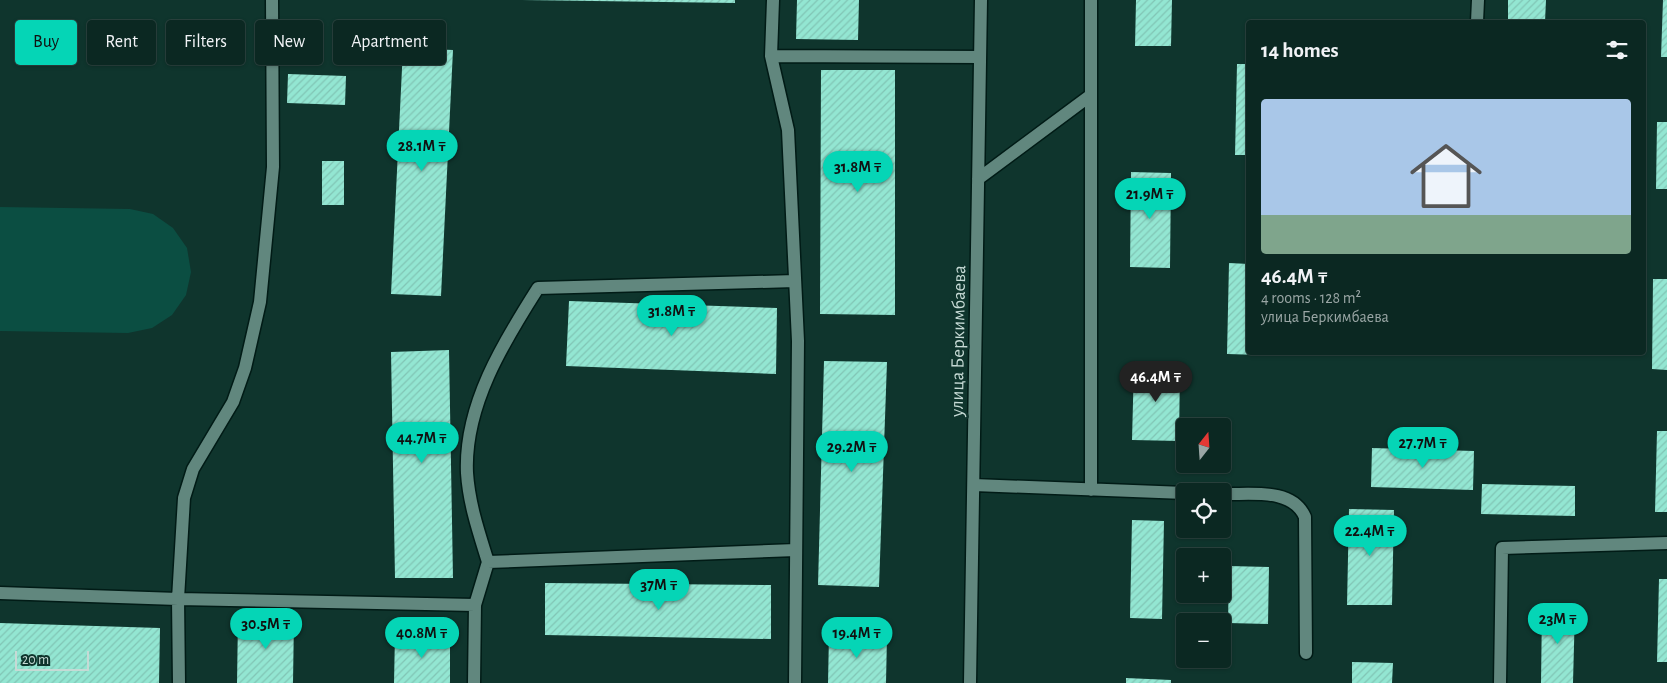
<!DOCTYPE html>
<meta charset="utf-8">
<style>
body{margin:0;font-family:"Alegreya Sans",sans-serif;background:#19342f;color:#f1f3f6;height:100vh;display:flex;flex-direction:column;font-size:19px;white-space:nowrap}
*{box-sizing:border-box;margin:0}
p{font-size:16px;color:#9aa6a5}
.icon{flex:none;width:28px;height:28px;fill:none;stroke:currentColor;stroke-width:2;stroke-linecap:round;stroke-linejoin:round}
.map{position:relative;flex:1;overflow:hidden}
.sheet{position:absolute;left:1246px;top:20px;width:400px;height:335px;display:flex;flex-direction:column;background:#0b2822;border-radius:5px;box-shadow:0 1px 4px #0004,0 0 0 1px #2b4440}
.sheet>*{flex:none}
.banner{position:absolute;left:15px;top:20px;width:475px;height:45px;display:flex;gap:10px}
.needle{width:32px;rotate:17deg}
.controls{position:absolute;left:1176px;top:418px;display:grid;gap:10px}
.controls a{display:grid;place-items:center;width:55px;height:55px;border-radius:5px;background:#0b2822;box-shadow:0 1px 4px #0004,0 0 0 1px #2b4440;font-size:25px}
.scale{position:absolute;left:15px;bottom:12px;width:74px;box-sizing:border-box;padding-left:5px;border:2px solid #c6dad5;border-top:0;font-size:14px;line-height:18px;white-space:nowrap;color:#c6dad5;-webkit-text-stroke:4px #0f352d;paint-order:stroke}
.price{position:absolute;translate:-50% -42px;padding:0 11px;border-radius:18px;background:#05d5b6;color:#111;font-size:16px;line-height:32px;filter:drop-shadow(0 1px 2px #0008)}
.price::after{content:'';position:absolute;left:50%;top:30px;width:15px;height:11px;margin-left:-8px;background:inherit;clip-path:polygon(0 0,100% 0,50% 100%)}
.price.active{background:#222;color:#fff}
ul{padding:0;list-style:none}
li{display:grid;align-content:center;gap:10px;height:265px;padding:0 15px}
li span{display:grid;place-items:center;height:155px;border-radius:5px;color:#555}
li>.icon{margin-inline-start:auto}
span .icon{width:90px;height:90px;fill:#fffc;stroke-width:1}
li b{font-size:21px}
h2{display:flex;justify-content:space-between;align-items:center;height:60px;padding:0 15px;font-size:21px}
.chip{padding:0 18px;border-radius:5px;background:#0b2822;box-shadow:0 1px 4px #0004,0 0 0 1px #2b4440;font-size:18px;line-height:45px}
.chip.active{background:#05d5b6;color:#111}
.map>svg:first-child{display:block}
</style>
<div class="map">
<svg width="1667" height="683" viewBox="0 0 1667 683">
<defs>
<pattern id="building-hatch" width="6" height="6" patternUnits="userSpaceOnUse" patternTransform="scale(1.25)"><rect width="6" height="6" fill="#93e6d2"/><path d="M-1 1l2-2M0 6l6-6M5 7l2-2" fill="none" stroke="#81c5b5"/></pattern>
</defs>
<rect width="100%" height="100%" fill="#0f352d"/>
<!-- pitch -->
<path fill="#0b4e42" d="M0,207L130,209L153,214L173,228L187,248L191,272L186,295L172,315L152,328L128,333L0,331Z"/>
<!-- building -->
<path fill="url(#building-hatch)" d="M522,0H735V3Z
M797,0H859L858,40L796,39Z
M1136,0H1172L1171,46H1135Z
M1508,0H1546L1545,22H1508Z
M1663,0H1667V57H1661Z
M403,48L453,50L441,296L391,294Z
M1237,64H1249V155H1235Z
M821,70H895V315L820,314Z
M288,74L346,76L345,105L287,103Z
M1657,122H1667V189H1656Z
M322,161H344V205H322Z
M1131,172L1171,173L1170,268L1130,267Z
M1229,263L1249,264V352H1260V355L1227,354Z
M1653,279H1667V370L1652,369Z
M569,301L777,308L776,374L566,366Z
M449,350L453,578H395L391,352Z
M824,361L887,362L879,587L818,585Z
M1134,364L1180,365L1179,441L1132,440Z
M1657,431H1667V512H1655Z
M1372,448L1474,451L1473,490L1371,487Z
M1482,484L1575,486V516L1481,514Z
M1349,509L1394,510L1392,605H1347Z
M1132,520L1164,521L1162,619L1130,618Z
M1229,566L1269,567L1268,624L1228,623Z
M1659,579H1667V662H1657Z
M545,583L771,585V639L545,635Z
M1542,607L1575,608L1573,683H1541Z
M238,618H294L293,683H237Z
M0,623L160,628L159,683H0Z
M395,634H450V683H394Z
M829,634L887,636L886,683H828Z
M1352,662L1393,663L1392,683H1352Z
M1126,678L1171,680V683H1126Z"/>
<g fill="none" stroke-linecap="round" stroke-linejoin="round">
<defs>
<path id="minor" d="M773,0L771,56L788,130L798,341L795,683
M1091,0V490
M1477,22L1478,0
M771,56L980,57
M978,179L1091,95
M974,485L1185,493
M1222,494C1250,495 1292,487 1305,517L1306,653
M488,562C479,533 469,504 467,473C464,406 503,343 538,288L795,281
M0,593L178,599L475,605
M179,683L178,599L184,498L193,469L233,402L245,368L260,302L273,167L272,0
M474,683L475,605L488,562L796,550
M970,683L981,0
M1500,683L1502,548L1667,543"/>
</defs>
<!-- minor casing -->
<use href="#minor" stroke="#011b16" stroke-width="15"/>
<!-- minor -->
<use href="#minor" stroke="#61877e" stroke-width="12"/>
</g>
<g text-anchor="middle" stroke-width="5" stroke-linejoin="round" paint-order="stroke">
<!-- street labels -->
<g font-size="19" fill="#c6dad5" stroke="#0f352d">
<text transform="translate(957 341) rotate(-89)" y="7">улица Беркимбаева</text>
</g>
</g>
</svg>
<div class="controls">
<a><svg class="needle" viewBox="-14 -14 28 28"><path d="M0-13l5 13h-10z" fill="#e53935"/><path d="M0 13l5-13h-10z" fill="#9aa6a5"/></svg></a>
<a><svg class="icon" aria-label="locate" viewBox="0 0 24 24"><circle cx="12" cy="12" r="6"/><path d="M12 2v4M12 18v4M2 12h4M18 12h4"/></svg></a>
<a>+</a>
<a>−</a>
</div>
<div class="scale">20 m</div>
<b class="price" style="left:422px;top:172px">28.1M ₸</b>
<b class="price" style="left:858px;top:193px">31.8M ₸</b>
<b class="price" style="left:1150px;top:220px">21.9M ₸</b>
<b class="price" style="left:672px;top:337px">31.8M ₸</b>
<b class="price active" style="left:1156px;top:403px">46.4M ₸</b>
<b class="price" style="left:422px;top:464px">44.7M ₸</b>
<b class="price" style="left:1423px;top:469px">27.7M ₸</b>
<b class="price" style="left:852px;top:473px">29.2M ₸</b>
<b class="price" style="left:1370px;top:557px">22.4M ₸</b>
<b class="price" style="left:659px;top:611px">37M ₸</b>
<b class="price" style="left:1558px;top:645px">23M ₸</b>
<b class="price" style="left:266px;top:650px">30.5M ₸</b>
<b class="price" style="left:422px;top:659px">40.8M ₸</b>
<b class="price" style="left:857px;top:659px">19.4M ₸</b>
<div class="banner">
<a class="chip active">Buy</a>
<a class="chip">Rent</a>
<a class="chip">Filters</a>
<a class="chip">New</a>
<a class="chip">Apartment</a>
</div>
<section class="sheet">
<h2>14 homes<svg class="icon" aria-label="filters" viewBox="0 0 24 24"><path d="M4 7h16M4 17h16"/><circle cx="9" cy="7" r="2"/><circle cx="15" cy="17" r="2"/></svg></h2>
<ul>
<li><span style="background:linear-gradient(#a9c7e8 75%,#7fa58c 0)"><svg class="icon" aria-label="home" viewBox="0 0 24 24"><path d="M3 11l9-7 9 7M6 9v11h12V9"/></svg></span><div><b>46.4M ₸</b><p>4 rooms · 128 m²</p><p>улица Беркимбаева</p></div></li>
</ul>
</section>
</div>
